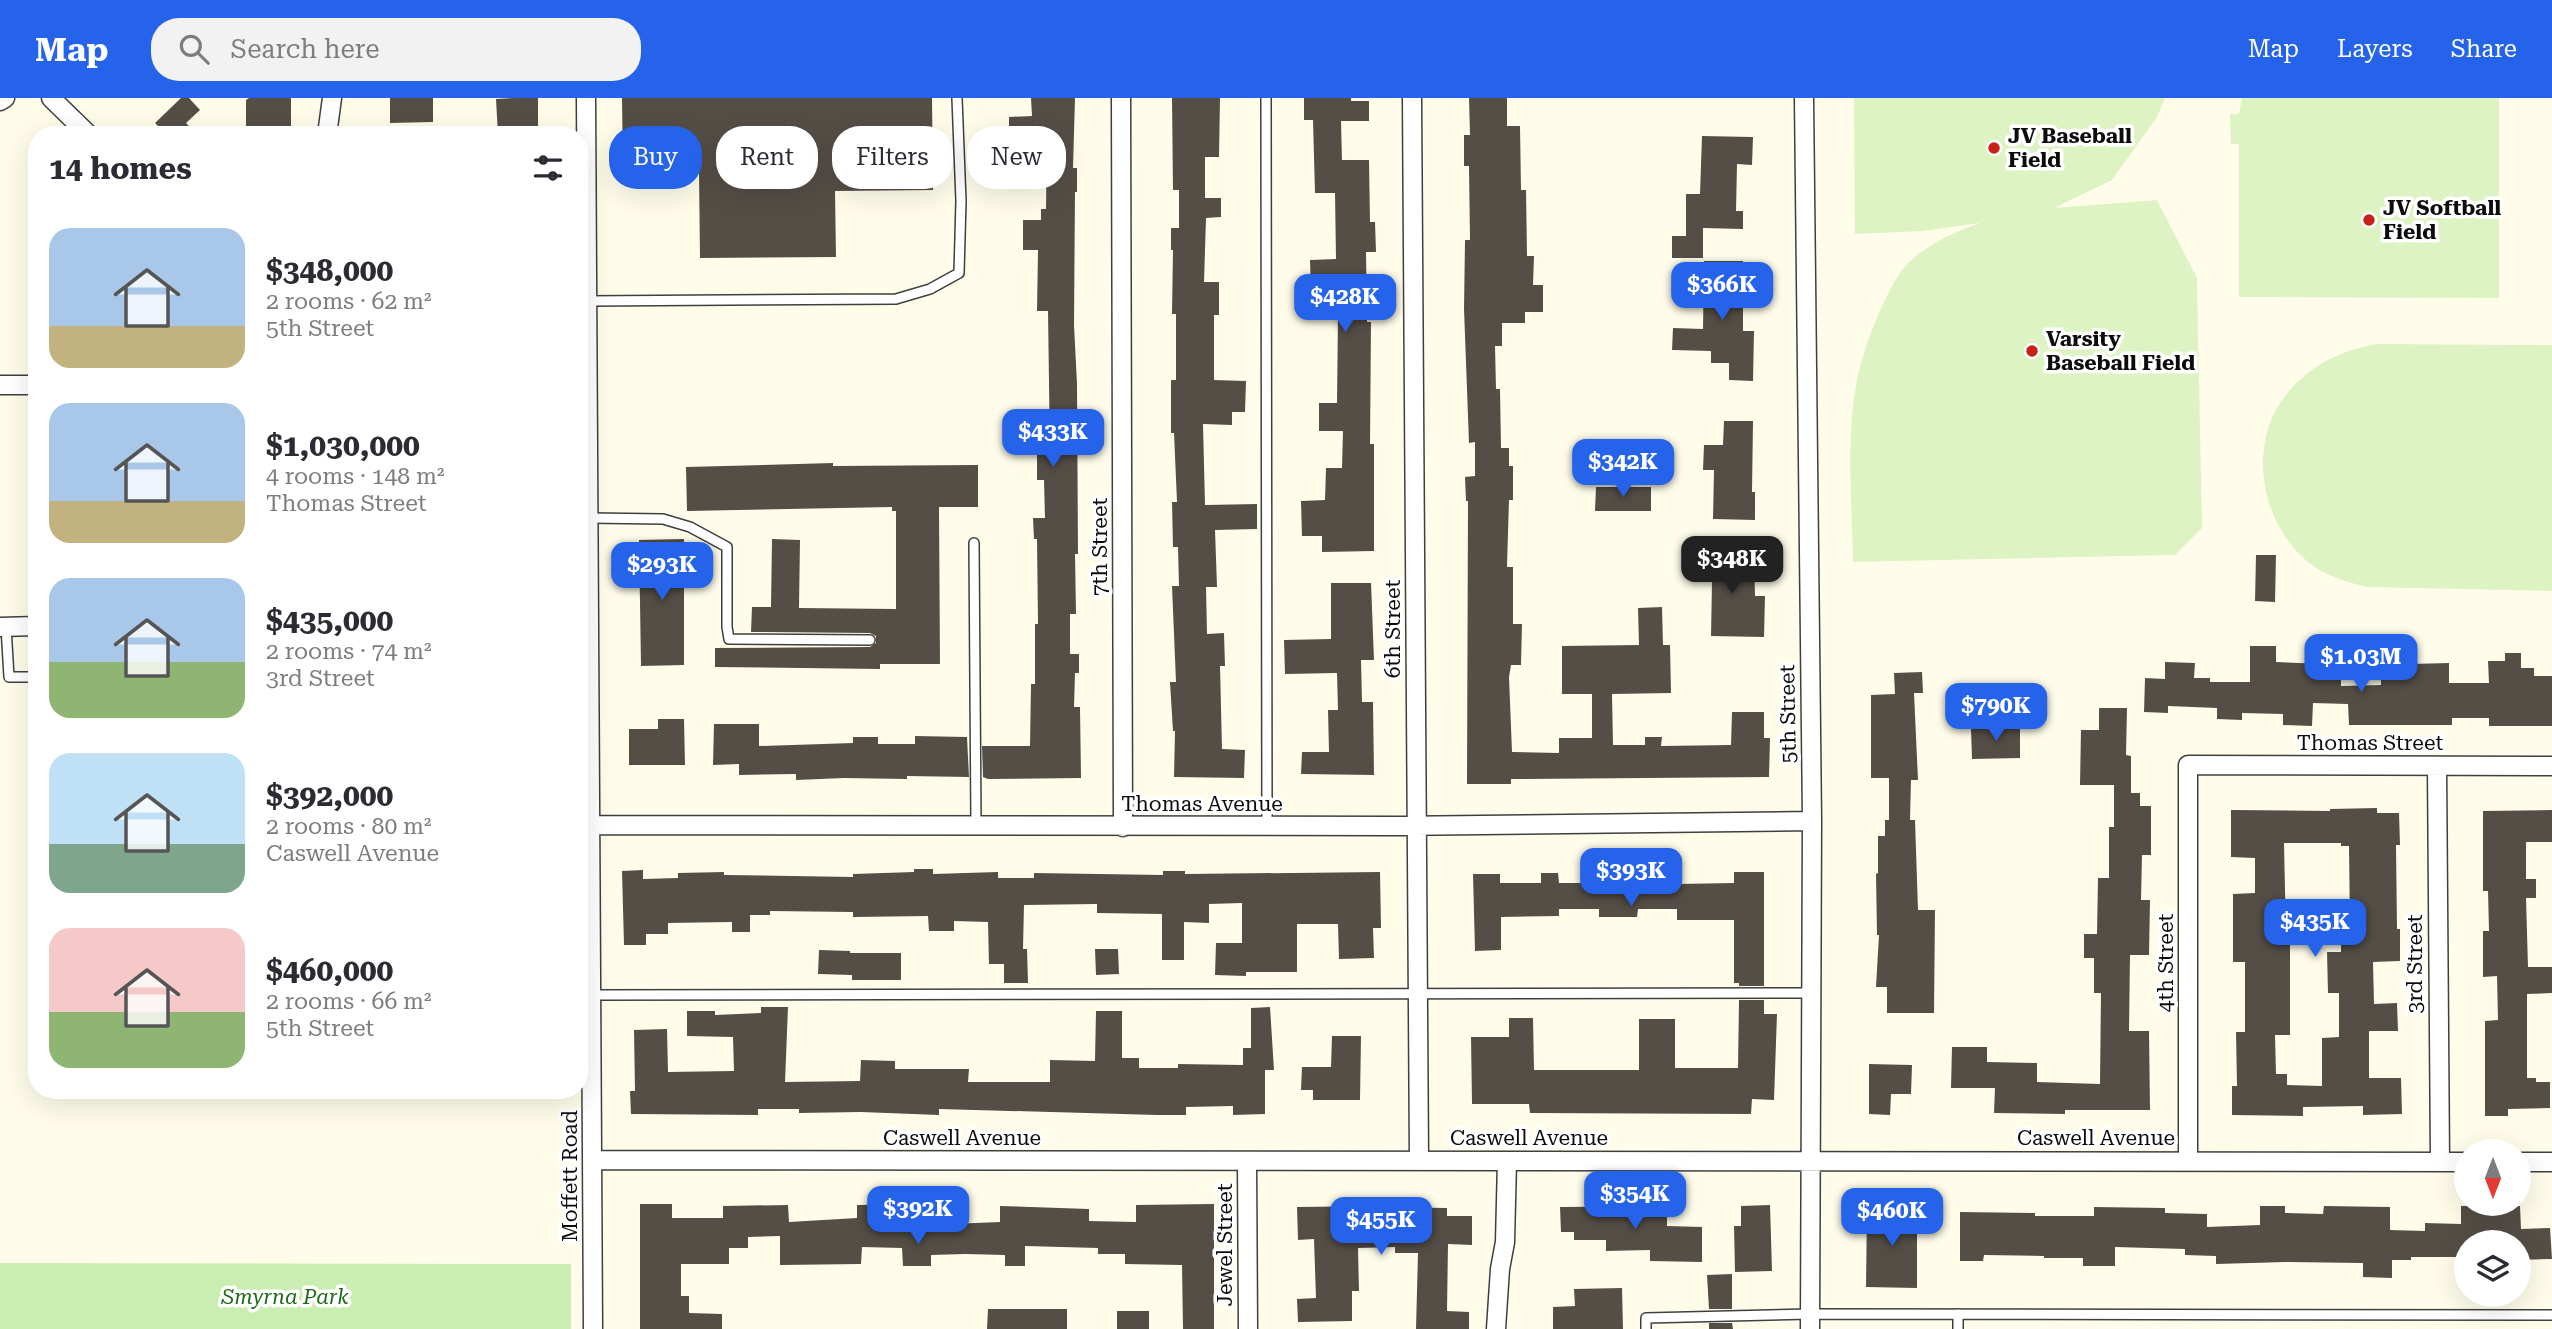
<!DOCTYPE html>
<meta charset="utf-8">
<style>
body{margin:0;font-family:"Roboto Serif",serif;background:#f2f2f3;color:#2b2b33;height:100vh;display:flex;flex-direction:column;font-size:26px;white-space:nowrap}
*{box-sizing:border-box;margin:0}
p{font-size:23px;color:#7c7c81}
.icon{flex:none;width:38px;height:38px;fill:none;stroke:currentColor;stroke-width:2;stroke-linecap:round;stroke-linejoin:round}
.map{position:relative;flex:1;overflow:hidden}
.drawer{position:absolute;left:28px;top:28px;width:560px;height:973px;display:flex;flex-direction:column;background:#fff;border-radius:28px;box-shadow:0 7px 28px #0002}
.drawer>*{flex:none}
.banner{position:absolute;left:609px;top:28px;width:665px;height:63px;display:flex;gap:14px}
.needle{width:46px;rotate:180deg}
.fabs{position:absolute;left:2454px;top:1041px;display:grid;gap:14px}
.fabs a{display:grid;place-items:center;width:77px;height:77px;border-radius:50%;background:#fff;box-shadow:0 7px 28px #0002;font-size:35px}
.price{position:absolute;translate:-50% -60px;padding:0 16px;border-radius:14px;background:#2563eb;color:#fff;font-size:23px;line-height:46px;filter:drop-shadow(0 2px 4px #0008)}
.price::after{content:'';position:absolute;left:50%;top:42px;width:21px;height:16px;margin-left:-10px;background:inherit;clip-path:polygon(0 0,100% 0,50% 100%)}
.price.on{background:#222;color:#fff}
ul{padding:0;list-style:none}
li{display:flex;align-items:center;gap:21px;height:175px;padding:0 21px}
li span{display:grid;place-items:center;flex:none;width:196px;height:140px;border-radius:21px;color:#555}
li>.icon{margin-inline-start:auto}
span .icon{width:84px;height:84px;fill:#fffc;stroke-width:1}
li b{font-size:30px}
h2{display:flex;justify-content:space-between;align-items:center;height:84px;padding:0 21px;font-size:30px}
.tag{padding:0 24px;border-radius:28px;background:#fff;box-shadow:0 7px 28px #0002;font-size:24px;line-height:63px}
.tag.on{background:#2563eb;color:#fff}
header{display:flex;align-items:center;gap:42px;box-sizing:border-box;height:98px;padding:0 35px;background:#2563eb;color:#fff}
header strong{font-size:33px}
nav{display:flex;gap:38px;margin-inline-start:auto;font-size:24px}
.search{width:490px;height:63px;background:#f2f2f3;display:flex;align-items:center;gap:18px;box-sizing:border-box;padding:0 24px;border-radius:28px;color:#7c7c81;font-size:26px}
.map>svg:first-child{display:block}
</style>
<header>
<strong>Map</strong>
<div class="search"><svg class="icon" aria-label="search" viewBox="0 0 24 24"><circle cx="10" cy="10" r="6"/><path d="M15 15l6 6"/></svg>Search here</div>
<nav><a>Map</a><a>Layers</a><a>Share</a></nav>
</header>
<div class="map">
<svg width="2552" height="1231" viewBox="0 0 2552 1231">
<rect width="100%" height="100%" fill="#fffdea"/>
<!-- green -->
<path fill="#caedb1" d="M0,1165L571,1166V1231H0Z"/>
<!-- pitch -->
<path fill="#def3c3" d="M1854,0H2165L2157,19L2112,82L2054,110L2157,102L2197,180L2202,430L2175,457L1853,464C1852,411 1846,341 1856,288C1861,256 1882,201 1900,175C1916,151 1954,134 1980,125L1923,133L1855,136Z
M2242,0H2499V200L2239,199V46H2231L2230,16H2239Z
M2376,246L2552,247V493L2367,489C2351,485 2336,481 2321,473C2266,441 2244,356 2282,302C2305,270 2338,253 2376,246Z"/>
<!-- building -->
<path fill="#554e47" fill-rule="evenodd" d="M181,0H189L200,12L186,25L197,37H167L155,25Z
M249,0H291V30H246V2Z
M390,0H433V24L390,25Z
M515,0H538V37H498L496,1Z
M622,0H932L933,92L835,93L836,159L700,160L699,74L623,75Z
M1031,0H1075L1073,70H1077V94H1075L1074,227L1077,286L1078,456H1075L1076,516H1070V556H1079V575H1075L1074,609H1080L1081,680L988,681L983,679L982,648H1030L1031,586H1035V526H1038L1037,441H1034L1033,420H1045L1044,382H1037V357H1050L1048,213H1037L1038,152H1023V122H1041V111H1046L1047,36L1009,37V19L1032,18Z
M1172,0H1220L1219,59H1205V100H1221V119L1206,120L1204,184H1219V217H1214V282L1246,283L1245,314H1232V327L1203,326L1205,407L1257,406V431L1215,432L1217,489H1206L1207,536L1224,535L1225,568H1220L1222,651L1245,652L1244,680L1174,679L1175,633H1173L1170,584H1176L1172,488H1179L1178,449H1173L1172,404H1177L1174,335H1171V282H1176V216H1172L1173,152H1171V130H1179V92H1173Z
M1304,0H1351V3H1369V23H1341L1342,62H1369L1370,124H1375L1376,154H1366L1367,224H1371L1370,346H1374V453L1322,454V438H1302L1301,403L1325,402L1326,370H1342L1343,333H1319V305H1337L1338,216L1336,195L1311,196L1310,162L1336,161L1335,95H1315L1313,22H1304Z
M1469,0H1507V28H1520L1521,92H1526L1527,158H1534L1533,187H1543V214H1525V225H1502V248H1495L1496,291H1500L1501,350H1509V368H1513V402H1509L1507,469H1513V526H1522L1521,567H1511L1509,579L1512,654L1559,655V640H1592V596H1562V548L1639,547L1638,510L1662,509L1663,547H1670L1671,595L1612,596L1613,647H1645V639H1662L1661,648L1731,647L1732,614H1764V640H1770L1769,679L1511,681V686H1467L1468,403H1466L1465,379L1475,378V344L1469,345L1464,211L1465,142H1470L1469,68H1464V37H1470Z
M1702,38L1753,39L1752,67L1737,66L1736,113H1743V131L1703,130V160H1672V138H1686V96H1700Z
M1704,163H1743V233H1754L1753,283L1729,282V265H1711V253L1672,252L1673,230L1703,231Z
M1724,323H1753L1752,394H1755V422L1713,421L1714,372H1703L1704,347H1723Z
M833,365V368L978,367V409H939L940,566H880V571L715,569V550L870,549L876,545V538L870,535L751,534L752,509H771L772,441L800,442L799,510L896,511V413H892V409L687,413L686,369Z
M1596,389H1651V413H1595Z
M684,441V567L641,568L639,442Z
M1754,457L1755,498H1765L1764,539L1711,538L1712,484H1692V461Z
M2256,457H2276L2275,504L2255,503Z
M1331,485H1371L1374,562H1361L1362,604H1373L1374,677L1301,676L1302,654H1329L1328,612H1338L1337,575L1285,576L1284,542L1331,541Z
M2250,548H2276V564L2326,566L2325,580L2341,581V588L2381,587V577L2411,576L2410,566L2449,565V585H2489L2488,563H2505V555H2521V570H2534V578H2552V628H2489V620H2452V627H2349L2348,606L2313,605L2312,628L2283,627V616L2242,615V622L2217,621V610L2168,608V615L2144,614L2145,580L2165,581V564L2195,565L2194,580H2210V584H2250Z
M1922,574L1923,595H1914L1918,682H1911L1910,722H1915L1918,812H1935L1934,915H1887V889H1876L1879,837H1877L1876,776L1878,775V738H1885V722H1889V680H1871V597L1895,596L1894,575Z
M2099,610H2127L2126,657L2131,658V695H2140V708H2151V757H2142L2141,802H2150L2149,857H2130L2129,933H2149L2150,1012H2065V1016L1994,1015L1995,990H1951L1952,949H1987V964L2037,965V984L2100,986L2101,895H2094V860H2084V836H2097L2098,780H2109V729H2114V687H2080L2081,632H2099Z
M658,621H684L685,667H629V631H658Z
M714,626H759V648L853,645V639H878V646H915V638L967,639L969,679L907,678V681L844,680L796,682V676L739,677V666L713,667Z
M2020,630V660L1972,661L1971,631Z
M2377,710V715H2399L2400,747H2396L2397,831H2400V863L2373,864L2374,906L2397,905L2398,933H2369V980H2401L2402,1016L2363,1017V1008L2303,1009V1018L2232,1017V988H2237L2236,934H2245V864H2233V796L2255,795V760L2231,759V712L2330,713V711ZM2284,745H2341V748H2349L2350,831L2341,832V854H2327L2328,895H2339V939L2322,940V988L2287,987V976H2276L2275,937H2290V838H2286Z
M2552,712V744H2526V781H2536V800H2526L2528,869H2552V895L2527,896V980H2536V984H2550V1010L2508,1011V1018H2485V923L2498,922L2497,878L2483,879V833H2489L2488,793H2483V713Z
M914,771H933V776L998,774V780H1034V775L1163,777V773H1185V776L1380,774L1381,830H1373L1374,860L1339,861L1338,826H1297V874H1246V878L1215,877L1216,845H1242V805L1209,806V825L1184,824V862H1162V816L1097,815V806L1024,807L1023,851H1027L1028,885H1004V866H989L988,824L954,823V833H929L928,818L853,819V814L770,813V817H750V834H732V824L668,825V836H646V847H624L622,773L643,772V781L678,780V775L724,774V777L853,779V776L914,774Z
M1597,774H1637V785L1678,786L1734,785V774H1764V888H1739V885H1734V822H1677V811H1638L1637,819H1599V811H1559V818L1501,819V852L1475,853L1473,776H1500V785H1541V775H1558L1559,785H1597Z
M1095,851H1118L1119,876L1096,877Z
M819,852L850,853V855H901V882H852V877L818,876Z
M1739,902H1764V916H1777L1774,1002L1752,1001L1751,1016L1530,1015L1529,1006H1472L1471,939H1509V920H1533L1534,972H1639V921H1675V970H1738Z
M761,909H788L785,984L860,983L861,962L895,963V971H969L968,984H1050V962L1095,963L1096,913H1122V960H1139V970H1178V966L1243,967V950H1251V910L1270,909L1274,972H1265V1016L1233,1017V1008L1186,1009V1017H1157L939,1011V1017L861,1014L799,1015V1011H758V1017L631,1016L630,993H635L634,932L667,931L668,974L734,973L733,939L687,938V913H715V917L761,915Z
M1332,938H1361L1360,1002H1313V992H1301L1302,969H1331Z
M1869,966L1912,967L1911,996H1891L1890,1017L1869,1016Z
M640,1106H672V1120H723V1108L788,1107L789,1124L857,1120V1107L926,1106V1127L1000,1124V1108L1089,1111V1123L1136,1124V1107L1214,1106V1231H1183L1182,1167L1125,1166V1156H1098V1150L1025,1148V1168H1005V1157L965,1156L931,1157V1168H903L902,1150L862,1149L861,1166L780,1167V1138L748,1139V1150H729V1166H681V1198H689V1215L722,1216V1231H640Z
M1770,1107L1772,1173L1735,1174L1734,1128H1741V1108Z
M1379,1108V1109L1447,1110V1118H1472V1147L1448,1146L1447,1213L1469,1214V1231H1416L1418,1155H1395V1149L1358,1150L1359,1193H1352V1223L1298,1224L1297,1201L1316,1200L1314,1141L1298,1142L1297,1109Z
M1667,1108V1128L1702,1129V1164L1650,1163V1152L1606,1153V1142H1574V1134H1561L1560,1109Z
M2260,1108H2285V1115L2323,1116L2324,1108L2390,1109V1132L2425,1133V1125L2461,1126V1108H2520L2521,1131L2550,1130L2552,1161L2518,1162V1144H2466V1159H2411V1162H2392V1180L2363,1179V1165L2286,1164L2216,1166V1158L2185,1157V1151L2115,1149V1168H2083V1160H2044V1158L1984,1157L1983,1163H1960V1114L2035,1115V1118H2094V1109L2165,1110V1115L2207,1116V1129L2260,1127Z
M1867,1111H1917V1190L1866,1189Z
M1732,1176V1211H1709L1707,1177Z
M1622,1190L1623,1231H1553V1209L1575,1208L1574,1191Z
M988,1211H1067V1231H987Z
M1117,1213H1149V1231H1117Z
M1709,1225H1732L1733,1231H1709Z"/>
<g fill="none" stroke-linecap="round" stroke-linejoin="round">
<defs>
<path id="lane" d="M1266,0L1267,729
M587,203L896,201L930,191L959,175L961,103L957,0
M589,420L663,421L690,429L727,449V529L729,541L870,542
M974,445L976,728
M6,529L9,579H37
M592,897L1812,895
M1958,1216V1231
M1646,1231V1220L1810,1216L2552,1217"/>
<path id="street" d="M51,0L89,37
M586,0L593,1231
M1121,0L1123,729
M1412,0L1419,1063
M1804,0L1812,723L1810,1231
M0,3L5,0
M327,37L332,0
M0,287H37
M0,529L37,528
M2437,668L2440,1064
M591,727L1393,728L1812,723
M592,1062L2466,1064
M1247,1063L1248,1231
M2188,1063V667L2552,668
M2518,1064H2552
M1496,1231L1500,1171L1505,1144L1507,1063"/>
</defs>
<!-- lane casing -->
<use href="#lane" stroke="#3f3f3f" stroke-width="12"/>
<!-- street casing -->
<use href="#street" stroke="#3f3f3f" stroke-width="21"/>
<!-- lane -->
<use href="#lane" stroke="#fff" stroke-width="9"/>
<!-- street -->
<use href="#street" stroke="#fff" stroke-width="18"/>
</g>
<!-- markers -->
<g fill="#c82218" stroke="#fff" stroke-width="2.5">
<circle cx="1994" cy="50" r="7"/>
<circle cx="2369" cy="122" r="7"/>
<circle cx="2032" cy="253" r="7"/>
</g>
<g text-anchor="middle" stroke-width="7" stroke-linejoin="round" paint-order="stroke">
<!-- poi labels -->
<g font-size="21" font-weight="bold" fill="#0c0c0c" stroke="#fff" text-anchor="start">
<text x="2008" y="45">JV Baseball<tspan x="2008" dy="24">Field</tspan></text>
<text x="2383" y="117">JV Softball<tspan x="2383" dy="24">Field</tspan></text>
<text x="2046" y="248">Varsity<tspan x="2046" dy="24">Baseball Field</tspan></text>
</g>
<!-- street labels -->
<g font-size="21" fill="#0c0c0c" stroke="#fff">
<text transform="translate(1100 449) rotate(-90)" y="7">7th Street</text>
<text transform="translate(1393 531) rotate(-90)" y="7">6th Street</text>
<text transform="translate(1788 616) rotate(-91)" y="7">5th Street</text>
<text x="2370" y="652">Thomas Street</text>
<text x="1202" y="713">Thomas Avenue</text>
<text transform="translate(2166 865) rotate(-90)" y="7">4th Street</text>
<text transform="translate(2415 866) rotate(-90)" y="7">3rd Street</text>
<text x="962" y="1047">Caswell Avenue</text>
<text x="1529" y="1047">Caswell Avenue</text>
<text x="2096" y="1047">Caswell Avenue</text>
<text transform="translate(570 1078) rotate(-90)" y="7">Moffett Road</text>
<text transform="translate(1225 1147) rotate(-90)" y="7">Jewel Street</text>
</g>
<!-- park labels -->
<g font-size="21" font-style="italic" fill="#1f6917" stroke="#fff">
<text x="285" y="1206">Smyrna Park</text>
</g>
</g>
</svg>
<div class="fabs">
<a><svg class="needle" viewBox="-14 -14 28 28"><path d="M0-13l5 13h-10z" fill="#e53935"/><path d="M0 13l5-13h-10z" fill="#7c7c81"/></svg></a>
<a><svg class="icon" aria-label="layers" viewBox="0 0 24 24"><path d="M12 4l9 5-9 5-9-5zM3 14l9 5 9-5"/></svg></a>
</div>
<b class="price" style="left:1722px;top:224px">$366K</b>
<b class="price" style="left:1345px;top:236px">$428K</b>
<b class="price" style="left:1053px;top:371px">$433K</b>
<b class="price" style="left:1623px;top:401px">$342K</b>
<b class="price on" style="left:1732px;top:498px">$348K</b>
<b class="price" style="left:662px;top:504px">$293K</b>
<b class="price" style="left:2361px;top:596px">$1.03M</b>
<b class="price" style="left:1996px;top:645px">$790K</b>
<b class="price" style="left:1631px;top:810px">$393K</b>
<b class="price" style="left:2315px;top:861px">$435K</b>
<b class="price" style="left:1635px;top:1133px">$354K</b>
<b class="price" style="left:918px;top:1148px">$392K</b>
<b class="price" style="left:1892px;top:1150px">$460K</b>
<b class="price" style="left:1381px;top:1159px">$455K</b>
<div class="banner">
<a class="tag on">Buy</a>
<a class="tag">Rent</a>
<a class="tag">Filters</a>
<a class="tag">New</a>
</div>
<section class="drawer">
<h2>14 homes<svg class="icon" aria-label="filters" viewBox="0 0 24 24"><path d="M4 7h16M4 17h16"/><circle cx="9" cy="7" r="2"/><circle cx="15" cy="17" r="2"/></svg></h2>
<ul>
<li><span style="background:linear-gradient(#a9c7e8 70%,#c2b280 0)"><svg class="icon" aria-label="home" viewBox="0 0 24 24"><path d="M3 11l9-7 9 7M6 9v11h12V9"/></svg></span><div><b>$348,000</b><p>2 rooms · 62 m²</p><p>5th Street</p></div></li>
<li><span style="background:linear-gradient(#a9c7e8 70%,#c2b280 0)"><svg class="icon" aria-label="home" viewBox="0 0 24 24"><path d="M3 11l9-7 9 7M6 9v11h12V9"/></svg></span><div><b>$1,030,000</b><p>4 rooms · 148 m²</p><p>Thomas Street</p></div></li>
<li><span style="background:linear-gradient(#a9c7e8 60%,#8fb573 0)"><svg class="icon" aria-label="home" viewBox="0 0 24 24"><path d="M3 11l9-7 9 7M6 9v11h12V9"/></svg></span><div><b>$435,000</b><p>2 rooms · 74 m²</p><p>3rd Street</p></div></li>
<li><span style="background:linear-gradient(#bfe0f5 65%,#7fa58c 0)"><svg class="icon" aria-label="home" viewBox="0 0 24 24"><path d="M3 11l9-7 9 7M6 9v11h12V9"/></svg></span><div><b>$392,000</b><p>2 rooms · 80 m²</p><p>Caswell Avenue</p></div></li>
<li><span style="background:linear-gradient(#f6c9c9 60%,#8fb573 0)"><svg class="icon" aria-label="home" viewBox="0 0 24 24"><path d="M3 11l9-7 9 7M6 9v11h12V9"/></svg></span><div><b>$460,000</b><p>2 rooms · 66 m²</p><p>5th Street</p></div></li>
</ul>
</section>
</div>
